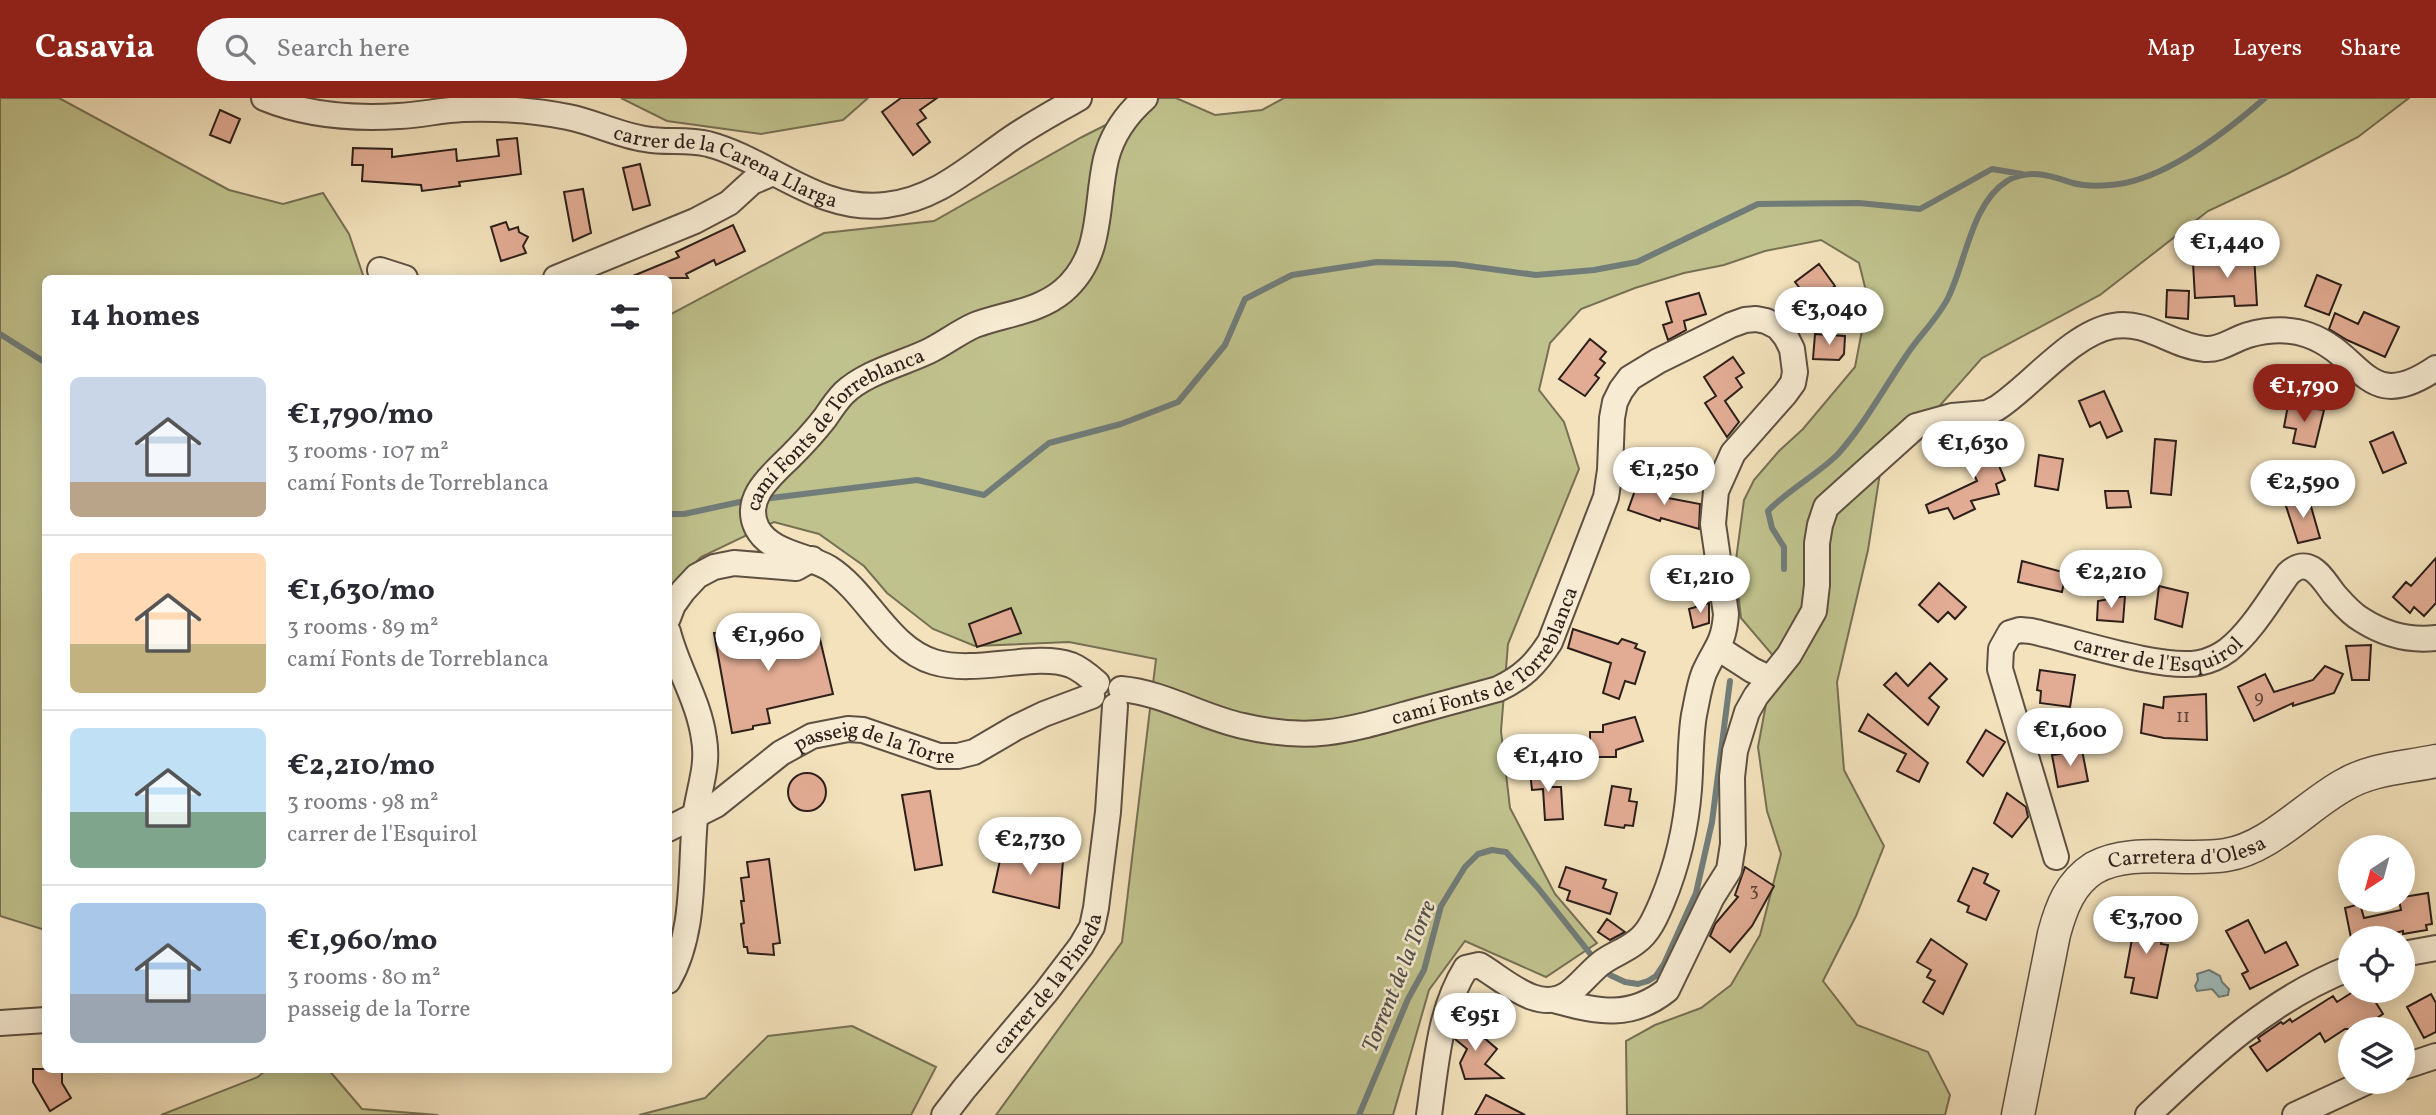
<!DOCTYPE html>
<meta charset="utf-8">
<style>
body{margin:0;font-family:Vollkorn,serif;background:#f7f7f7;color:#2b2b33;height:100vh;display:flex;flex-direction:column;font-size:26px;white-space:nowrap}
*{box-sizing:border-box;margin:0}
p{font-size:23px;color:#7c7c81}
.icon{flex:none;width:38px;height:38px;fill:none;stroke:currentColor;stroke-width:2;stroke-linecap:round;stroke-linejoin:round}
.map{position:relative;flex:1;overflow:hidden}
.details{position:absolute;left:42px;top:177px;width:630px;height:798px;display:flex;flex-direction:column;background:#fff;border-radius:10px;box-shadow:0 4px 18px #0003}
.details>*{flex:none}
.needle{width:46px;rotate:216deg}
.buttons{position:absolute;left:2338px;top:737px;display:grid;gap:14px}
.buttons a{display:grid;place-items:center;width:77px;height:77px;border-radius:50%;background:#fff;box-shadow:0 4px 18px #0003;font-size:35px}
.price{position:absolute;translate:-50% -60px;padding:0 16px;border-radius:24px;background:#fff;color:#222;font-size:23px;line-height:46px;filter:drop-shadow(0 2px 4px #0008)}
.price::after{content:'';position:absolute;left:50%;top:42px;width:21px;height:16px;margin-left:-10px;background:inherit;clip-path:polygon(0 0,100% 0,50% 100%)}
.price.on{background:#8f2418;color:#fff}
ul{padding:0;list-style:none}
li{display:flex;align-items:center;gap:21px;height:175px;padding:0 28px}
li+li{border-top:2px solid #e1e1e2}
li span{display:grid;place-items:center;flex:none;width:196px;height:140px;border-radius:10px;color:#555}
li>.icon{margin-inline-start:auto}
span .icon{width:84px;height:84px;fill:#fffc;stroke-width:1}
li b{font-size:30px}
h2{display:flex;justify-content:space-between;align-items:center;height:84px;padding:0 28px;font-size:30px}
header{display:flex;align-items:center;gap:42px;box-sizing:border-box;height:98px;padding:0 35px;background:#8f2418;color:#fff}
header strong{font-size:33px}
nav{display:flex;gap:38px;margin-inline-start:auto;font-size:24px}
.search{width:490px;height:63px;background:#f7f7f7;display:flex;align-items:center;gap:18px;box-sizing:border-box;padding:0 24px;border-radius:38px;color:#7c7c81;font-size:26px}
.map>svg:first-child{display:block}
</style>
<header>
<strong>Casavia</strong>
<div class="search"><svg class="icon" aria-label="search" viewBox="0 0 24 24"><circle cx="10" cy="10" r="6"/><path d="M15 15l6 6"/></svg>Search here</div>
<nav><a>Map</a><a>Layers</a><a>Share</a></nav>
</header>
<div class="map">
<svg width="2436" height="1017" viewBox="0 0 2436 1017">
<rect width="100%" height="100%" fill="#f3e2bc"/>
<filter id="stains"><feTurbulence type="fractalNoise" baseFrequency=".00286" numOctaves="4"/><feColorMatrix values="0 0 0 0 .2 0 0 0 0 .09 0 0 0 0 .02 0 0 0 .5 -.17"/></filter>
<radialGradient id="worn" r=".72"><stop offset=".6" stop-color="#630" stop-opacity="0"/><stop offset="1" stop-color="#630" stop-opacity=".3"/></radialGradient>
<!-- green -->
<path fill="#c0c28d" stroke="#767054" stroke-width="2" d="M0,0H59L229,92L283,106L323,95L349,136L364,180H46L45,832L0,818Z
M621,0H868L843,22L761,36L667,23Z
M1159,0H1176L1215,17L1262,12L1284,0H2409L2358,39L2287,76L2208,113L2100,197L1982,260L1880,375L1868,452L1837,584L1844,672L1884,748L1856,818L1823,883L1857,927L1928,954L1950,997L1945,1017H1627L1626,943L1655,927L1701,910L1731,887L1760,837L1781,756L1767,713L1758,649L1766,606L1787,574L1741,520L1735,469L1744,402L1754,382L1779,353L1803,331L1855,269L1868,201L1859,165L1821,142L1765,153L1724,167L1684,175L1635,190L1581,211L1550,245L1539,292L1564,324L1579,371L1508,546L1501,633L1510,710L1555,796L1597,845L1546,879L1465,843L1429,892L1393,1017H996L1122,844L1156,561L1069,544L975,548L933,531L887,495L864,468L819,436L774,424L701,459L669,491V217L824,135L934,123L1082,39Z
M852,928L936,969L911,1017H639L705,1000L768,938Z
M267,971H328L362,1011L438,1017H161L258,979Z"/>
<!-- water -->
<path fill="#9fbcba" stroke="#717d7a" stroke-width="2" d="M2209,872L2220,878L2222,884L2229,891L2228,897L2219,899L2212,891L2197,893L2195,888L2198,882L2197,876Z"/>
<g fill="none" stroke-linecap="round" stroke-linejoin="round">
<!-- stream -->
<path stroke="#717d7a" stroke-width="6" d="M0,236L46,265
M763,401L917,382L984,397L1049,345L1121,326L1178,304L1225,247L1245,201L1292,177L1377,164L1454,166L1536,177L1594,172L1637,164L1758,106L1859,105L1920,111L1992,71L2022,76
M668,416H684L749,402
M1784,471V449L1772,430L1768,413C1789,391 1817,377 1838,356C1865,326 1885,288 1908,255C1920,237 1938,220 1948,200C1966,164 1971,106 2007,83C2029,70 2051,78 2073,85C2084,88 2099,88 2110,87C2163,84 2226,34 2265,0
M1604,871L1610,877L1625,884L1638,886L1648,883L1656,878L1664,866L1696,795L1712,724L1730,583
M1359,1017L1408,901L1424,872L1441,808L1465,769L1478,756L1492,752L1506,754L1538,790L1596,863"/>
</g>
<!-- building -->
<path fill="#e2ac94" stroke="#2d1f1a" stroke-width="2" d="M901,0H937L920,12L926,20L917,26L930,44L913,57L882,14Z
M220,12L240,21L230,45L210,37Z
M517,40L521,76L459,84L460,88L422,93L421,87L362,83L363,67H352L353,50L392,51V59L456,51L457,63L499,58L497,42Z
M640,66L650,107L633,112L623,70Z
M583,91L591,135L573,143L564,94Z
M506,124L509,132L518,129L519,134L528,139L523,148L526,155L501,163L491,129Z
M733,127L745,153L716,167L714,162L686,176L688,180H628L679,159L676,154Z
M2254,157L2257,207L2235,208L2234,198L2195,200L2193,165L2220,164L2219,159Z
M1819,166L1835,188L1812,206L1795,184Z
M2317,177L2341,187L2329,217L2305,208Z
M2167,192L2189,193L2188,221L2166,219Z
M1699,195L1706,216L1684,223L1686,232L1668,242L1663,227L1672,224L1666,204Z
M2364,214L2399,229L2385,259L2347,242L2329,231L2335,215L2358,226Z
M1815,236L1845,238L1844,256L1839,262L1813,261Z
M1590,241L1606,254L1600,261L1605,265L1595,277L1599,280L1585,298L1559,281Z
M1733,259L1744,275L1736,280L1742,289L1725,303L1739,324L1727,339L1705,305L1716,298L1704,279Z
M2104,293L2122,333L2107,340L2100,324L2090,329L2079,303Z
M2288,307L2324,312L2315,349L2293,345L2296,331L2284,329Z
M2393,334L2406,365L2383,375L2370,344Z
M1987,338L2005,382L1996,386L1999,396L1971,403L1975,411L1954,421L1948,410L1929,415L1926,407L1977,383L1962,350Z
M2155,341L2176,343L2171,397L2151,395Z
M2039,357L2063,361L2058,392L2035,388Z
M1638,384L1670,395L1668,400L1700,406L1699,431L1661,420L1660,423L1628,412Z
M2105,393H2128L2131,409L2107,410Z
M2308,398L2320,440L2298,445L2285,405Z
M2436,460V505L2424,518L2414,509L2410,515L2393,499L2406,484L2411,488Z
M2022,463L2066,475L2062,494L2018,484Z
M1939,485L1966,509L1955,521L1948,514L1938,524L1919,507Z
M2159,488L2188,495L2182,529L2155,521Z
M2125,498L2123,524L2097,522L2098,503Z
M1709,505V525L1693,530L1689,511Z
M1011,510L1021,535L977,549L969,526Z
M752,524L755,540L774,535L776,543L818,533L833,596L767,611L770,625L753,628V631L732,635L714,535L733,532L732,527Z
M1573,531L1618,546L1622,541L1637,546L1635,550L1645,554L1635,586L1625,583L1619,601L1603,595L1611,565L1568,550Z
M2371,547L2369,582H2352L2346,548Z
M1930,565L1947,581L1929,600L1939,609L1928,627L1884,587L1896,575L1908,588Z
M2325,568L2343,576L2334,595L2293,608V605L2254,623L2238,589L2265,576L2274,594L2313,582Z
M2040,572L2075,577L2070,609L2040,605L2041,593L2037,592Z
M2206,596L2207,642L2164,640L2141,635L2144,606L2163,610L2164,599Z
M1868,616L1928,665L1919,684L1897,673L1906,656L1859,633Z
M1635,619L1643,643L1616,652V659H1590V634H1603V627Z
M1986,632L2005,644L1983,678L1967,664Z
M2075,650L2076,654L2082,652L2088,683L2058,689L2052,657L2060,656L2059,653Z
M1550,672L1552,689H1561L1563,721L1545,722L1543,691L1532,692L1530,673Z
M788 694a19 19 0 1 1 38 0a19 19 0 1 1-38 0Z
M1612,688L1631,691L1629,703L1637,704L1633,728L1625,727L1624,730L1605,727Z
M930,693L942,767L915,772L902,697Z
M2007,695L2026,709L2028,719L2012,739L1994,725Z
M1003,749L1063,763L1059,810L993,794Z
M769,761L780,845L773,846L774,857L748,855L747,849H744L741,826L744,825L741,803H744L741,780L749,779L747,764Z
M1566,769L1606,782L1603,790L1617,795L1610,816L1567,802L1570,793L1559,789Z
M1745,769L1774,788L1752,828L1730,854L1710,838L1715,826L1738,799L1735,797Z
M1973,770L1988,776L1984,785L1999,793L1986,822L1967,814L1969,808L1958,803Z
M2428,795L2432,826L2426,827L2427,832L2403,836V833L2374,840H2351L2345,810L2360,806L2364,820L2401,812L2399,802H2403V799Z
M2129,819L2165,826L2161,846L2168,847L2157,900L2131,895L2134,880L2125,879L2132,841L2126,840Z
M1607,821L1625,834L1610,842L1598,834Z
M2248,822L2265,855L2286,844L2298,867L2250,891L2242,876L2248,873L2226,833Z
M1931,841L1967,866L1943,916L1923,904L1935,883L1927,879L1931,872L1917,864Z
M2356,892H2368L2383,916L2360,931H2345L2325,944L2320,935L2267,973L2250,949L2260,943L2258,940L2281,924L2283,926L2290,921L2292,924L2333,898L2337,904Z
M2431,896L2436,905V934L2424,940L2407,909Z
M1461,920L1497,951L1485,966L1503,980L1465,981L1460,965L1467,951L1455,941Z
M33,971H62V985L71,1000L50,1013L33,984Z
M1486,997L1525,1017H1475Z"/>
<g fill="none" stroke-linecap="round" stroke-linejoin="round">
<defs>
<g id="minor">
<path id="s1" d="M264,0C308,18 353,21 399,18C421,17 441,12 463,11C497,10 534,12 568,19C594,24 618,37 645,41C665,45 687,41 708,46C769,62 818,115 886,107C934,101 964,74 1002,47C1026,29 1053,15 1079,0"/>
<path d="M380,172L405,180"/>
<path d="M556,180L695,123L729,105L752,84L773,75"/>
<path d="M668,520L673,507L683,493L697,478L714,469L734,465L796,470L812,461"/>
<path d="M668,534C677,570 699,603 704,641C709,669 698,693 695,720C690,773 696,835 668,883"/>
<path d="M1718,550L1752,572L1769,580"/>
<path id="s2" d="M1097,585C1089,578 1081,571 1071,567C1034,554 976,577 934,564C888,550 868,495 829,470C807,457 770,455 757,430C742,400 772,377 790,359C802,347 814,334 825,320C831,311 837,302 844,295C866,274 902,266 929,253C945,245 959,234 975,227C1004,216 1038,214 1063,193C1104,158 1095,108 1106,61C1112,37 1127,16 1145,0"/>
<path id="s3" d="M1121,591C1165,595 1201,619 1243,628C1311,644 1346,633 1410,615C1439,607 1469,599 1498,591C1522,580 1536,566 1550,544L1606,399L1610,372L1612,320L1615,304L1621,292L1630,280L1658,263L1731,227L1745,222L1756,221L1766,223L1778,229L1786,239L1792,251L1795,274L1793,285L1785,296L1733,355L1716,393L1713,426L1726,516C1724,546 1715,550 1704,575C1699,588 1697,603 1694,617C1690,641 1691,666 1689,691C1686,731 1677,768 1662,804C1656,818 1649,835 1636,844C1625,853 1611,857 1600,866C1589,875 1580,887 1569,895C1539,917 1505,882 1479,867L1466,870C1439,913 1436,968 1429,1017"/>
<path id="s4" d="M668,731L716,707L781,655L812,638L848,631L863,632L939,658H958L974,654L1015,630L1044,616L1092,598"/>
<path id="s5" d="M2056,759L2000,571L2001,551L2010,535L2020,532L2031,533C2073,542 2160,572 2199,565C2209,563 2220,558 2228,552C2252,533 2270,501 2288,476C2309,456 2322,480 2334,496C2342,505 2351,516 2362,522C2384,536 2410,543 2436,540"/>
<path d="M2403,856L2436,850"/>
<path d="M1557,903C1598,914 1631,921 1667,892L1712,799L1729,772L1733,746L1732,679L1735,653L1747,614L1756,598L1789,557L1814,513L1817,487V445L1820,427L1826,409L1916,328L1952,318L1987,315L1997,310C2031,288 2072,235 2113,228C2148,222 2171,248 2205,251C2218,252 2228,245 2240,240C2259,232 2287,229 2308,237C2364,257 2366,318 2436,270"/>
<path d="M0,925L46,922"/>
<path d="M2403,969L2436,958"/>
<path id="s6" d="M944,1017L964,991L1046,894L1081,848L1092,829L1096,810L1108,714L1115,608"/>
<path d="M2148,1017C2209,959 2270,901 2350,870"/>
<path d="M2295,1017L2366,984"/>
</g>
<g id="tertiary">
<path id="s7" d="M2018,1017L2054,836C2061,810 2070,785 2094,770C2131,749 2185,764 2226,757C2270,750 2306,708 2344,687C2373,670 2404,670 2436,663"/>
</g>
</defs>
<!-- minor casing -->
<use href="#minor" stroke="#5e5042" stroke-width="28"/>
<!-- tertiary casing -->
<use href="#tertiary" stroke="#5e5042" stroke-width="35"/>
<!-- minor -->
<use href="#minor" stroke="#f7ecd3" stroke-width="24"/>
<!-- tertiary -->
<use href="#tertiary" stroke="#f7ecd3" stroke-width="32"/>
</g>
<g text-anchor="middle" stroke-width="5" stroke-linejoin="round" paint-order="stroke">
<!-- number labels -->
<g font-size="18" fill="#5a4238">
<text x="2259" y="605">9</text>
<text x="2183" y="624">11</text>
<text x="1754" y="798">3</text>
</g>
<!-- street labels -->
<g font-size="21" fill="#2d1f1a" stroke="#f7ecd3">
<text dy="7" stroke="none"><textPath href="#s1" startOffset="474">carrer de la Carena Llarga</textPath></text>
<text dy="7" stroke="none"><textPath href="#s2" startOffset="534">camí Fonts de Torreblanca</textPath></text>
<text dy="7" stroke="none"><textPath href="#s5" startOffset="388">carrer de l'Esquirol</textPath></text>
<text dy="7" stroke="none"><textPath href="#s3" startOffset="399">camí Fonts de Torreblanca</textPath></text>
<text dy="7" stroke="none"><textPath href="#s4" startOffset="236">passeig de la Torre</textPath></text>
<text dy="7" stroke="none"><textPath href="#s7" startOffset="359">Carretera d'Olesa</textPath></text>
<text dy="7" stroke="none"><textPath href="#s6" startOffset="168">carrer de la Pineda</textPath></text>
</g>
<!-- water labels -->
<g font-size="23" font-style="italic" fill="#4f4e4a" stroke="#f7ecd3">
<text transform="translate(1398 878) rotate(-68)" y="8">Torrent de la Torre</text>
</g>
</g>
<rect width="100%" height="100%" filter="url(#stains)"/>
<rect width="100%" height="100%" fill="url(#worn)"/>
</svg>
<div class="buttons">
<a><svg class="needle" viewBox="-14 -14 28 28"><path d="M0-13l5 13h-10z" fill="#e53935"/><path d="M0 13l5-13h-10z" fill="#7c7c81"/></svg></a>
<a><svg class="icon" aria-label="locate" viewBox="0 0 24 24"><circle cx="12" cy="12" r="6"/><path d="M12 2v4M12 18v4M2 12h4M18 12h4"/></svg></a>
<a><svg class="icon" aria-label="layers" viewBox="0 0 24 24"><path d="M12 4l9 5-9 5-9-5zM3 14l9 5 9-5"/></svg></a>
</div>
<b class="price" style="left:2227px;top:182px">€1,440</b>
<b class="price" style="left:1829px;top:249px">€3,040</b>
<b class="price on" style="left:2304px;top:326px">€1,790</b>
<b class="price" style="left:1973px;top:383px">€1,630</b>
<b class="price" style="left:1664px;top:409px">€1,250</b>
<b class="price" style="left:2303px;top:422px">€2,590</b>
<b class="price" style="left:2111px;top:512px">€2,210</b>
<b class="price" style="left:1700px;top:517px">€1,210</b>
<b class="price" style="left:768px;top:575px">€1,960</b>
<b class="price" style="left:2070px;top:670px">€1,600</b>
<b class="price" style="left:1548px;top:696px">€1,410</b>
<b class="price" style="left:1030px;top:779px">€2,730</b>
<b class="price" style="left:2146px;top:858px">€3,700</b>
<b class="price" style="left:1475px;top:955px">€951</b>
<section class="details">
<h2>14 homes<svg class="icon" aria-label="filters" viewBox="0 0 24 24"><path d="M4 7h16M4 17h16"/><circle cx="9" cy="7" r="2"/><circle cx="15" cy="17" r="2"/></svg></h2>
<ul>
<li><span style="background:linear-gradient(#c9d6e8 75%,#b9a48a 0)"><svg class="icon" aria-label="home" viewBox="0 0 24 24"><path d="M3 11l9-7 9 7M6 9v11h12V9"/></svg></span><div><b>€1,790/mo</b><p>3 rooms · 107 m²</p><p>camí Fonts de Torreblanca</p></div></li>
<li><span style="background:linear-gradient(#ffd9b3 65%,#c2b280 0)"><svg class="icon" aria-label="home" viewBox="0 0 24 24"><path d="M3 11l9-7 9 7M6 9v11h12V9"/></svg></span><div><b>€1,630/mo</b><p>3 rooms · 89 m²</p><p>camí Fonts de Torreblanca</p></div></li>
<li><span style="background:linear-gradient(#bfe0f5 60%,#7fa58c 0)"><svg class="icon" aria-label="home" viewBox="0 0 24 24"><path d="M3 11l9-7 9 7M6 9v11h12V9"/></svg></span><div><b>€2,210/mo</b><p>3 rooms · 98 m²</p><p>carrer de l'Esquirol</p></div></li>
<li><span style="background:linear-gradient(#a9c7e8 65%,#9aa5b1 0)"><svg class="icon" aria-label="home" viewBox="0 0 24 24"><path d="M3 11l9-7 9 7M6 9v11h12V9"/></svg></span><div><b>€1,960/mo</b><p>3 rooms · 80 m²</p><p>passeig de la Torre</p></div></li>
</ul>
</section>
</div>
